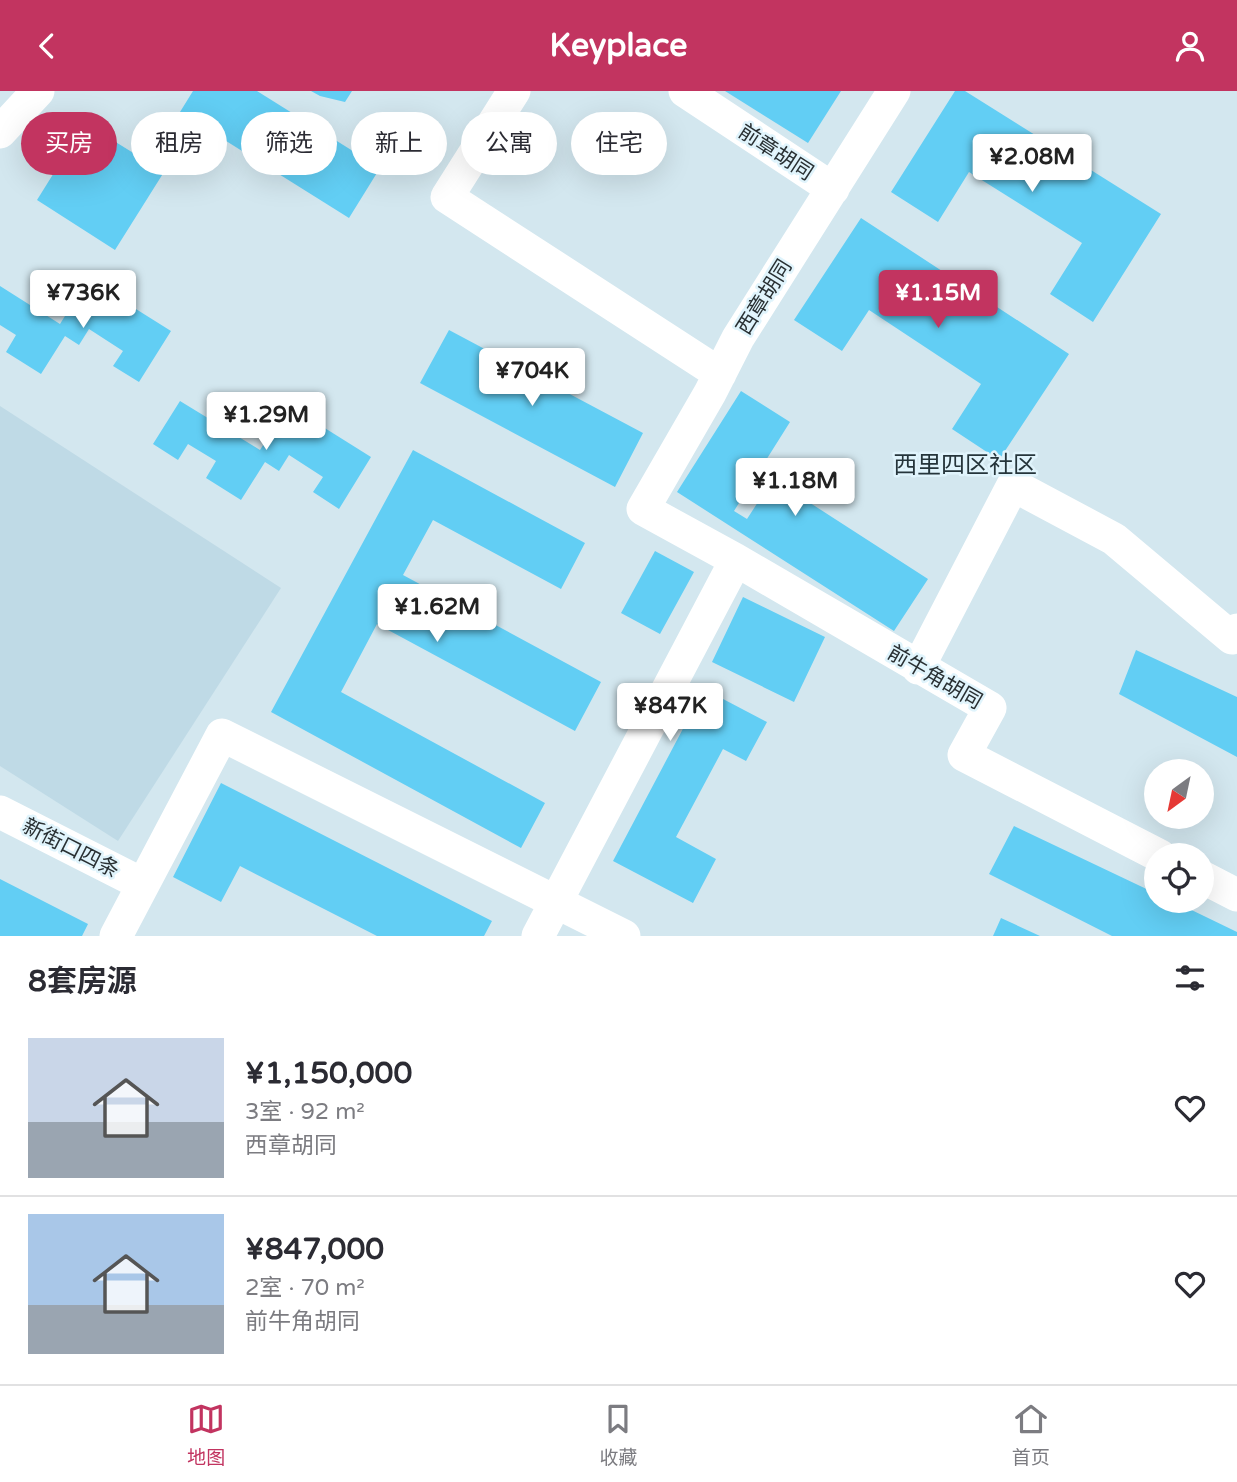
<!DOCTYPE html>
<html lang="zh">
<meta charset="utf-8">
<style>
body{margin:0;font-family:"Varela Round","Noto Sans SC",sans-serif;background:#f7f7f7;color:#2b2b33;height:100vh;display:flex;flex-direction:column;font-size:26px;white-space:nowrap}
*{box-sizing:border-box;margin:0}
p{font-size:23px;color:#7c7c81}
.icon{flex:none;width:38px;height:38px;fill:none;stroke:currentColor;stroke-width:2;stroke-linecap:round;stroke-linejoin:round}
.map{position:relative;height:845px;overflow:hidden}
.sheet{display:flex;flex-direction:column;background:#fff;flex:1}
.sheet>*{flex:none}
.guide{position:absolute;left:21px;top:21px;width:700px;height:63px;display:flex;gap:14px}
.needle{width:46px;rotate:213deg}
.fabs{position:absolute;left:1144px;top:668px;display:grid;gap:14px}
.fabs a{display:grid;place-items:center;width:70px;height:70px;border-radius:50%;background:#fff;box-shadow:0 7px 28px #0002;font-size:35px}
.price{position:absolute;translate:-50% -60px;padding:0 16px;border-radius:7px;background:#fff;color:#222;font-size:23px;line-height:46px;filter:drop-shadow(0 2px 4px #0008)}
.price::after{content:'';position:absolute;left:50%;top:42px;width:21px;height:16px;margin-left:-10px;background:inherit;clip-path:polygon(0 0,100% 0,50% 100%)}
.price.on{background:#c23460;color:#fff}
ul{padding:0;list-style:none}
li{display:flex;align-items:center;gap:21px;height:175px;padding:0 28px}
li+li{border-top:2px solid #e1e1e2}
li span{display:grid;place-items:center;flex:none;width:196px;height:140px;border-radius:0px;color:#555}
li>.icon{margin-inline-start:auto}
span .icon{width:84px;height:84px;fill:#fffc;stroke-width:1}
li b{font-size:30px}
h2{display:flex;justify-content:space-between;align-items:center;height:84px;padding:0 28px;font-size:30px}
.chip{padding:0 24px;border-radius:32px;background:#fff;box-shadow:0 7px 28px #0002;font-size:24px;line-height:63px}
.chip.on{background:#c23460;color:#fff}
header{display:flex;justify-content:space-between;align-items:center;height:91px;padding:0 28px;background:#c23460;color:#fff;font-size:32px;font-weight:800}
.tab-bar{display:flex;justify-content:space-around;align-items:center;height:98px;border-top:2px solid #e1e1e2;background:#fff;font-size:19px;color:#7c7c81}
.tab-bar a{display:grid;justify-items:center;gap:4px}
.tab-bar .on{color:#c23460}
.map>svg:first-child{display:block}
</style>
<header><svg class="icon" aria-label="back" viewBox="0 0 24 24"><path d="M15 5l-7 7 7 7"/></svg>Keyplace<svg class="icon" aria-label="person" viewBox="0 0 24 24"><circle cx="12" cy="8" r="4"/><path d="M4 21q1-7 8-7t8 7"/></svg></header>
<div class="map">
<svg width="1237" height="845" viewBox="0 0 1237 845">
<rect width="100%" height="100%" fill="#d3e7ef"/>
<!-- built -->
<path fill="#bfdae6" d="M0,315L281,497L118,750L0,675Z"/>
<!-- building -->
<path fill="#62cef4" d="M193,0H257L380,77L349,127L180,21Z
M311,0H352L345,11L320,5Z
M725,0H841L808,52Z
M955,0H965L1161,123L1093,231L1050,203L1082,152L969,81L938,131L891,101Z
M85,32L164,81L115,159L37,109Z
M861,127L1069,263L999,369L952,338L981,293L869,219L842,260L794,229Z
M88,188L171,240L139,291L113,275L123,260L89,238L79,254L65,245L41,283L6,261L16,244L0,234V195L60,233Z
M449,239L643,342L615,396L420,292Z
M741,300L790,331L734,420L747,428L773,388L928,488L894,540L677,401Z
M180,310L260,359L288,314L371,366L339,418L313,401L323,386L289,364L279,380L265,371L241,409L206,387L216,370L188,353L178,369L153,353Z
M413,359L585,452L561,498L433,429L403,484L601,591L575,640L377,533L341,601L545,712L521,757L271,621Z
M655,460L694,481L660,543L621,522Z
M743,506L825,546L794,611L712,571Z
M1136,559L1237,606V666L1119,603Z
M704,598L767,631L746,670L723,658L676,746L716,768L693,812L613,770Z
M221,692L492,830L484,845H377L240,775L221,811L173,786Z
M1014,735L1157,803V810H1173L1237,841V845H1112L989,783Z
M0,788L88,833L82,845H0Z
M1001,827L1040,845H993Z"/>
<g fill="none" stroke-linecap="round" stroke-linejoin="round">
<!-- minor -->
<path stroke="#fff" stroke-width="33" d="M514,0L447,106L720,283
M685,0L833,98
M894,0L738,247L710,302L643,418L736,469L990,617L964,664L1160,765
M0,41L38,0
M918,577L1013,394L1114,448L1232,547L1237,539
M0,721L142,793
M1202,786L1237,804
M116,845L222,644L624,845
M538,845L736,469"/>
</g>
<g text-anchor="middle" stroke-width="5" stroke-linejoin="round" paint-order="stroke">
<!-- street labels -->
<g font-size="21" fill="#293033" stroke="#e0f4fc">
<text transform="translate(776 61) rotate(33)" y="7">前章胡同</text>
<text transform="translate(764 206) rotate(-58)" y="7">西章胡同</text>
<text transform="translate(935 586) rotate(30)" y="7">前牛角胡同</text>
<text transform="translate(71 757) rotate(27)" y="7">新街口四条</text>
</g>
<!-- quarter labels -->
<g font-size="24" fill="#25353b" stroke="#e0f4fc">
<text x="965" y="382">西里四区社区</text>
</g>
</g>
</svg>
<div class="fabs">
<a><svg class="needle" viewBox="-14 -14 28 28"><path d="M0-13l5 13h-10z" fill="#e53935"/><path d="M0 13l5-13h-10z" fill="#7c7c81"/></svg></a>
<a><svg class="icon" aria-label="locate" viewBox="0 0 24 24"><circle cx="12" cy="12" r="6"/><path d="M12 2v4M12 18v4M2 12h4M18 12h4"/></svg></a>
</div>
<b class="price" style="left:1032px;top:103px">¥2.08M</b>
<b class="price" style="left:83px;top:239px">¥736K</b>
<b class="price on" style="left:938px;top:239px">¥1.15M</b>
<b class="price" style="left:532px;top:317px">¥704K</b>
<b class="price" style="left:266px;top:361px">¥1.29M</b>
<b class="price" style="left:795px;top:427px">¥1.18M</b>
<b class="price" style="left:437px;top:553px">¥1.62M</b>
<b class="price" style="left:670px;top:652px">¥847K</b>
<div class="guide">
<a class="chip on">买房</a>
<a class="chip">租房</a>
<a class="chip">筛选</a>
<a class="chip">新上</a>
<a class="chip">公寓</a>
<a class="chip">住宅</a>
</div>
</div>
<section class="sheet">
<h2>8套房源<svg class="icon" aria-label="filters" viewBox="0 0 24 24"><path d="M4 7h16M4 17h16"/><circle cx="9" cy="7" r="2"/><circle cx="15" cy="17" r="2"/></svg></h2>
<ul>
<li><span style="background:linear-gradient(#c9d6e8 60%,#9aa5b1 0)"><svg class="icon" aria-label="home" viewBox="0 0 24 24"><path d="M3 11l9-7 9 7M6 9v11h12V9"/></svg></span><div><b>¥1,150,000</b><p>3室 · 92 m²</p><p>西章胡同</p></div><svg class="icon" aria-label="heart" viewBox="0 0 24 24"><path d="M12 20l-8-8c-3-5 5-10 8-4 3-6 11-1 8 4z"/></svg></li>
<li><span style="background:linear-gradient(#a9c7e8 65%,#9aa5b1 0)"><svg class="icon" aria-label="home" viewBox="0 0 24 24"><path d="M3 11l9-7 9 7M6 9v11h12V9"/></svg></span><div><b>¥847,000</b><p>2室 · 70 m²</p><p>前牛角胡同</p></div><svg class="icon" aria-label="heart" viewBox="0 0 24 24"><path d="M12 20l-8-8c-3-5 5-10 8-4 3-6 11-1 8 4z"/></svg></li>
</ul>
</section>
<nav class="tab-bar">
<a class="on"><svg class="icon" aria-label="map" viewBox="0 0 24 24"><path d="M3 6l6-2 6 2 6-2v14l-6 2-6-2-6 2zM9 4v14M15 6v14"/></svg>地图</a>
<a><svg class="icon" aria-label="saved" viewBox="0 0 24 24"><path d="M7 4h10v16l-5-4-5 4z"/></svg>收藏</a>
<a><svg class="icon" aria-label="home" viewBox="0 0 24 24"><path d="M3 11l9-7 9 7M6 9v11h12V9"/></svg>首页</a>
</nav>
